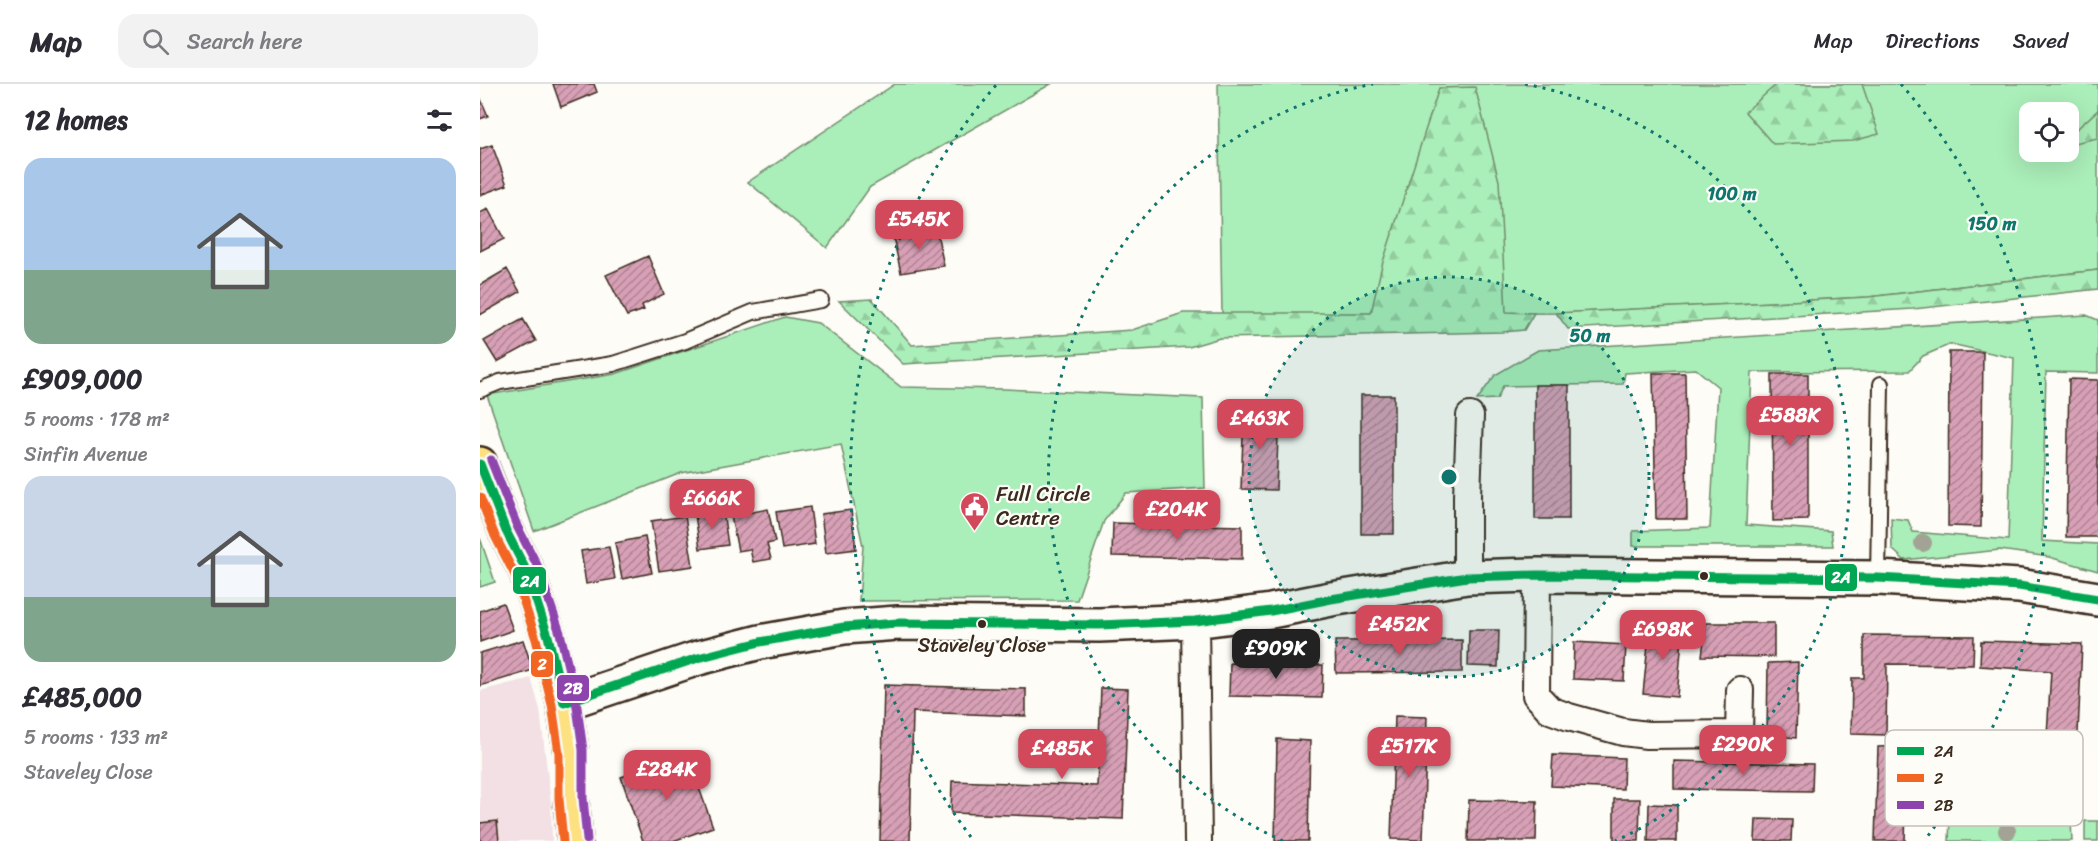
<!DOCTYPE html>
<meta charset="utf-8">
<style>
body{margin:0;font-family:Sriracha,sans-serif;background:#f2f2f3;color:#2b2b33;height:100vh;display:flex;flex-direction:column;font-size:22px;white-space:nowrap}
*{box-sizing:border-box;margin:0}
p{font-size:20px;color:#7c7c81}
.icon{flex:none;width:33px;height:33px;fill:none;stroke:currentColor;stroke-width:2;stroke-linecap:round;stroke-linejoin:round}
.map{position:relative;flex:1;overflow:hidden}
.drawer{display:flex;flex-direction:column;background:#fff;width:480px}
.drawer>*{flex:none}
.buttons{position:absolute;left:1539px;top:18px;display:grid;gap:12px}
.buttons a{display:grid;place-items:center;width:60px;height:60px;border-radius:12px;background:#fff;box-shadow:0 6px 24px #0002;font-size:30px}
.price{position:absolute;translate:-50% -51px;padding:0 14px;border-radius:12px;background:#d1495b;color:#fff;font-size:20px;line-height:39px;filter:drop-shadow(0 2px 3px #0008)}
.price::after{content:'';position:absolute;left:50%;top:36px;width:18px;height:14px;margin-left:-9px;background:inherit;clip-path:polygon(0 0,100% 0,50% 100%)}
.price.active{background:#222;color:#fff}
ul{padding:0;list-style:none}
li{display:grid;align-content:center;gap:12px;height:318px;padding:0 24px}
li span{display:grid;place-items:center;height:186px;border-radius:18px;color:#555}
li>.icon{margin-inline-start:auto}
span .icon{width:108px;height:108px;fill:#fffc;stroke-width:1}
li b{font-size:26px}
h2{display:flex;justify-content:space-between;align-items:center;height:72px;padding:0 24px;font-size:26px}
header{display:flex;align-items:center;gap:36px;box-sizing:border-box;height:84px;padding:0 30px;background:#fff;border-bottom:2px solid #e1e1e2}
header strong{font-size:28px}
nav{display:flex;gap:33px;margin-inline-start:auto;font-size:21px}
.search{width:420px;height:54px;background:#f2f2f3;display:flex;align-items:center;gap:15px;box-sizing:border-box;padding:0 21px;border-radius:18px;color:#7c7c81;font-size:22px}
main{display:flex;flex:1;min-height:0}
.map>svg:first-child{display:block}
</style>
<header>
<strong>Map</strong>
<div class="search"><svg class="icon" aria-label="search" viewBox="0 0 24 24"><circle cx="10" cy="10" r="6"/><path d="M15 15l6 6"/></svg>Search here</div>
<nav><a>Map</a><a>Directions</a><a>Saved</a></nav>
</header>
<main>
<section class="drawer">
<h2>12 homes<svg class="icon" aria-label="filters" viewBox="0 0 24 24"><path d="M4 7h16M4 17h16"/><circle cx="9" cy="7" r="2"/><circle cx="15" cy="17" r="2"/></svg></h2>
<ul>
<li><span style="background:linear-gradient(#a9c7e8 60%,#7fa58c 0)"><svg class="icon" aria-label="home" viewBox="0 0 24 24"><path d="M3 11l9-7 9 7M6 9v11h12V9"/></svg></span><div><b>£909,000</b><p>5 rooms · 178 m²</p><p>Sinfin Avenue</p></div></li>
<li><span style="background:linear-gradient(#c9d6e8 65%,#7fa58c 0)"><svg class="icon" aria-label="home" viewBox="0 0 24 24"><path d="M3 11l9-7 9 7M6 9v11h12V9"/></svg></span><div><b>£485,000</b><p>5 rooms · 133 m²</p><p>Staveley Close</p></div></li>
</ul>
</section>
<div class="map">
<svg width="1618" height="757" viewBox="0 0 1618 757">
<defs>
<pattern id="forest-firs" width="22" height="20" patternUnits="userSpaceOnUse" patternTransform="scale(1.5)"><rect width="22" height="20" fill="#aaeeb9"/><path d="M5 1l3.5 6h-7zM16 11l3.5 6h-7z" fill="#93cc9f"/></pattern>
<pattern id="building-hatch" width="6" height="6" patternUnits="userSpaceOnUse" patternTransform="scale(1.5)"><rect width="6" height="6" fill="#d7a0b6"/><path d="M-1 1l2-2M0 6l6-6M5 7l2-2" fill="none" stroke="#b08393"/></pattern>
</defs>
<rect width="100%" height="100%" fill="#fdfcf7"/>
<filter id="ink" filterUnits="userSpaceOnUse"><feTurbulence type="fractalNoise" baseFrequency=".0167" numOctaves="2"/><feDisplacementMap in="SourceGraphic" scale="12" xChannelSelector="R" yChannelSelector="G"/><feConvolveMatrix kernelMatrix="1 2 1 2 8 2 1 2 1" color-interpolation-filters="sRGB"/></filter>
<g filter="url(#ink)">
<!-- built -->
<path fill="#f2e0e4" d="M51,594L60,626L71,720L72,757H0V607Z"/>
<!-- green -->
<path fill="#aaeeb9" stroke="#728c6c" stroke-width="1.5" fill-rule="evenodd" d="M415,0H571L390,103L347,164L268,98Z
M738,0H1618V186L1388,213L1084,229L742,230ZM1550,28H1588V68H1550Z
M1606,231L1618,236V289L1566,288L1562,457L1618,460V487L1569,473L1520,466L1424,476L1412,465L1411,434L1428,436L1433,448L1528,456L1534,274L1471,260L1443,272L1429,287L1272,288L1266,441L1351,447L1353,462H1153V447L1230,444L1238,303L1216,285L1145,289L1143,300L1023,302L1017,315L997,316L1015,291L1058,266Z
M305,233L338,239L421,303L525,305L723,314L725,404L646,409L624,437L597,516L379,517L383,462L361,360L201,389L54,447L7,311L135,290Z
M0,454L15,498L0,503Z
M1470,735L1591,736L1592,757H1469Z
M1605,737H1618V757H1605Z"/>
<!-- forest -->
<path fill="url(#forest-firs)" stroke="#728c6c" stroke-width="1.5" d="M1297,0H1382L1399,50L1373,57L1293,60L1265,28Z
M995,3L1019,97L1026,228L1054,229L1044,246L1023,248L740,254L709,263L423,280L359,217L392,215L432,261L652,246L703,229H891L902,181L959,4Z
M1618,26V54L1589,60V52Z
M1618,186V205L1433,225L1088,245L1076,229L1388,213Z"/>
<!-- building -->
<path fill="url(#building-hatch)" stroke="#3b2a1e" stroke-width="1.5" d="M73,0H114L117,8L81,23Z
M0,13L8,32L0,35Z
M12,61L27,101L0,111V65Z
M8,125L24,155L0,167V129Z
M456,144L464,182L421,189L413,153Z
M168,172L184,210L162,221L164,226L147,232L126,191Z
M27,185L40,208L0,231V201Z
M43,235L56,257L17,278L4,257Z
M1469,268H1503L1501,443L1468,442Z
M1173,289H1205L1207,435H1176Z
M1292,290H1328V436L1293,437Z
M1589,295L1618,296V453H1586Z
M1055,301H1089V435H1055Z
M881,311H914V450H881Z
M764,326L799,327L796,406L761,405Z
M330,423L335,460L302,465L296,428Z
M288,425L295,458L287,460L291,475L273,478L270,465L258,467L251,432Z
M371,426L376,465L346,469L341,430Z
M243,427L248,461L220,465L215,431Z
M205,432L213,482L179,487L171,437Z
M633,439L762,442V475L632,472Z
M165,453L172,489L142,495L135,459Z
M129,463L135,495L106,500L101,467Z
M23,519L33,546L0,558V527Z
M1226,539H1294V573L1222,572Z
M1170,540L1203,543L1197,613L1163,610Z
M989,546H1019L1018,583L988,582Z
M1384,551L1494,552L1493,581L1407,580L1406,651L1371,650L1372,594H1384Z
M43,556L53,586L0,602V569Z
M982,556V588L856,589L855,557Z
M1501,557L1602,560L1595,716L1456,711L1457,676L1565,683L1571,587L1500,582Z
M1094,558L1146,561L1144,597L1093,595Z
M1318,578L1316,654L1287,651L1288,579Z
M750,579L843,581L842,614L749,612Z
M404,601L546,605V632L433,628L430,757H400Z
M621,604L648,605L643,735L471,729L472,697L617,702Z
M915,632L947,633L943,756L911,755Z
M797,655L830,657L828,757H795Z
M1428,662L1425,757H1395L1398,663Z
M207,670L233,743L193,757H163L141,693Z
M1073,671L1144,674L1143,705L1071,702Z
M1194,677L1333,680L1332,707L1194,705Z
M1134,715H1160L1159,757H1134Z
M989,716L1057,717L1056,757H988Z
M1169,720L1197,721V757H1168Z
M1276,735L1312,736L1311,757H1275Z
M17,737L19,757H0V739Z"/>
<g fill="none" stroke-linecap="round" stroke-linejoin="round">
<defs>
<path id="service" d="M0,306L20,298L133,280L205,257L273,228L341,216
M1398,494L1401,300"/>
<path id="minor" d="M1057,491L1056,611L1070,626L1089,633L1143,648L1167,651L1259,650L1260,606
M987,493V412L990,332
M715,537L718,757"/>
<path id="tertiary" d="M84,619L218,574L280,558L364,543L418,539L619,541L715,537L791,527L851,515L987,493L1057,491L1398,494L1539,502L1618,515"/>
<path id="primary" d="M0,380L26,447L46,486L68,552L84,619L91,668V715L95,757"/>
</defs>
<!-- service casing -->
<use href="#service" stroke="#3b2a1e" stroke-width="18"/>
<!-- minor casing -->
<use href="#minor" stroke="#3b2a1e" stroke-width="30"/>
<!-- tertiary casing -->
<use href="#tertiary" stroke="#3b2a1e" stroke-width="38"/>
<!-- primary casing -->
<use href="#primary" stroke="#3b2a1e" stroke-width="38"/>
<!-- service -->
<use href="#service" stroke="#fdfcf7" stroke-width="14"/>
<!-- minor -->
<use href="#minor" stroke="#fdfcf7" stroke-width="26"/>
<!-- tertiary -->
<use href="#tertiary" stroke="#fdfcf7" stroke-width="33"/>
<!-- primary -->
<use href="#primary" stroke="#fde080" stroke-width="33"/>
<defs>
<path id="bus-1" d="M0,380L26,447L46,486L68,552L84,619
M84,619L218,574L280,558L364,543L418,539L619,541L715,537L791,527L851,515L987,493L1057,491L1398,494L1539,502L1618,515"/>
<path id="bus-2" d="M0,413L15,452L35,491L56,555L72,621L79,669V715L83,757"/>
<path id="bus-3" d="M11,376L37,442L57,481L80,549L96,616L103,666V714L107,756"/>
</defs>
<!-- bus-1 casing -->
<use href="#bus-1" stroke="#fdfcf7" stroke-width="14"/>
<!-- bus-2 casing -->
<use href="#bus-2" stroke="#fdfcf7" stroke-width="14"/>
<!-- bus-3 casing -->
<use href="#bus-3" stroke="#fdfcf7" stroke-width="14"/>
<!-- bus-1 -->
<use href="#bus-1" stroke="#00a651" stroke-width="9"/>
<!-- bus-2 -->
<use href="#bus-2" stroke="#f26522" stroke-width="9"/>
<!-- bus-3 -->
<use href="#bus-3" stroke="#8e44ad" stroke-width="9"/>
</g>
<!-- trees -->
<g fill="#a2a395">
<circle cx="1443" cy="459" r="9"/>
<circle cx="1527" cy="747" r="9"/>
</g>
</g>
<!-- distance rings -->
<circle cx="969" cy="393" r="200" fill="#0f766e" fill-opacity=".12"/>
<g fill="none" stroke="#0f766e" stroke-width="3" stroke-dasharray="3 6">
<circle cx="969" cy="393" r="200"/>
<path d="M803 757A400 400 0 0 1 893 0M1045 0A400 400 0 0 1 1135 757"/>
<path d="M491 753A599 599 0 0 1 517 0M1421 0A599 599 0 0 1 1447 753"/>
</g>
<!-- icons -->
<defs>
<symbol id="civic-pin" viewBox="-11 -11 22 30"><path d="M0 17L-7.5 6A9.5 9.5 0 1 1 7.5 6Z" fill="#d1495b" stroke="#fdfcf7"/><path d="M-.6-6.5H3V-4.5H.6V-3L4-1V1h2V6H-6V1h2V-1L-.6-3ZM-1.2 2.5V6h2.4V2.5Z" fill="#fff"/></symbol>
</defs>
<g fill-rule="evenodd">
<use href="#civic-pin" x="478" y="406" width="33" height="45"/>
</g>
<!-- markers -->
<g fill="#3b2a1e" stroke="#fdfcf7" stroke-width="2">
<circle cx="1224" cy="492" r="5"/>
<circle cx="502" cy="540" r="5"/>
</g>
<g text-anchor="middle" stroke-width="4.5" stroke-linejoin="round" paint-order="stroke">
<!-- bus labels -->
<g font-size="20" fill="#3b2a1e" stroke="#fdfcf7">
<text x="502" y="568">Staveley Close</text>
</g>
<!-- poi labels -->
<g font-size="21" fill="#3b2a1e" stroke="#fdfcf7" text-anchor="start">
<text x="516" y="417">Full Circle<tspan x="516" dy="24">Centre</tspan></text>
</g>
</g>
<!-- legend -->
<rect x="1405" y="646" width="198" height="96" rx="9" fill="#fdfcf7" stroke="#c3bdb6" stroke-width="1.5"/>
<rect x="1417" y="663" width="27" height="8" fill="#00a651"/>
<rect x="1417" y="690" width="27" height="8" fill="#f26522"/>
<rect x="1417" y="717" width="27" height="8" fill="#8e44ad"/>
<g font-size="16" fill="#3b2a1e">
<text x="1454" y="673">2A</text>
<text x="1454" y="700">2</text>
<text x="1454" y="727">2B</text>
</g>
<circle cx="969" cy="393" r="9" fill="#0f766e" stroke="#fdfcf7" stroke-width="3"/>
<g font-size="18" text-anchor="middle" font-weight="bold" fill="#0f766e" stroke="#fdfcf7" stroke-width="4.5" stroke-linejoin="round" paint-order="stroke">
<text x="1252" y="116">100 m</text>
<text x="1512" y="146">150 m</text>
<text x="1110" y="258">50 m</text>
</g>
<g stroke="#fdfcf7" stroke-width="2">
<rect x="1344" y="479" width="34" height="29" rx="6" fill="#00a651"/>
<rect x="32" y="482" width="35" height="29" rx="6" fill="#00a651"/>
<rect x="50" y="566" width="24" height="28" rx="6" fill="#f26522"/>
<rect x="76" y="590" width="34" height="28" rx="6" fill="#8e44ad"/>
</g>
<g font-size="16" text-anchor="middle" font-weight="bold" fill="#fff">
<text x="1361" y="499">2A</text>
<text x="50" y="503">2A</text>
<text x="62" y="586">2</text>
<text x="93" y="610">2B</text>
</g>
</svg>
<div class="buttons">
<a><svg class="icon" aria-label="locate" viewBox="0 0 24 24"><circle cx="12" cy="12" r="6"/><path d="M12 2v4M12 18v4M2 12h4M18 12h4"/></svg></a>
</div>
<b class="price" style="left:439px;top:167px">£545K</b>
<b class="price" style="left:1310px;top:363px">£588K</b>
<b class="price" style="left:780px;top:366px">£463K</b>
<b class="price" style="left:232px;top:446px">£666K</b>
<b class="price" style="left:697px;top:457px">£204K</b>
<b class="price" style="left:919px;top:572px">£452K</b>
<b class="price" style="left:1183px;top:577px">£698K</b>
<b class="price active" style="left:796px;top:596px">£909K</b>
<b class="price" style="left:1263px;top:692px">£290K</b>
<b class="price" style="left:929px;top:694px">£517K</b>
<b class="price" style="left:582px;top:696px">£485K</b>
<b class="price" style="left:187px;top:717px">£284K</b>
</div>
</main>
